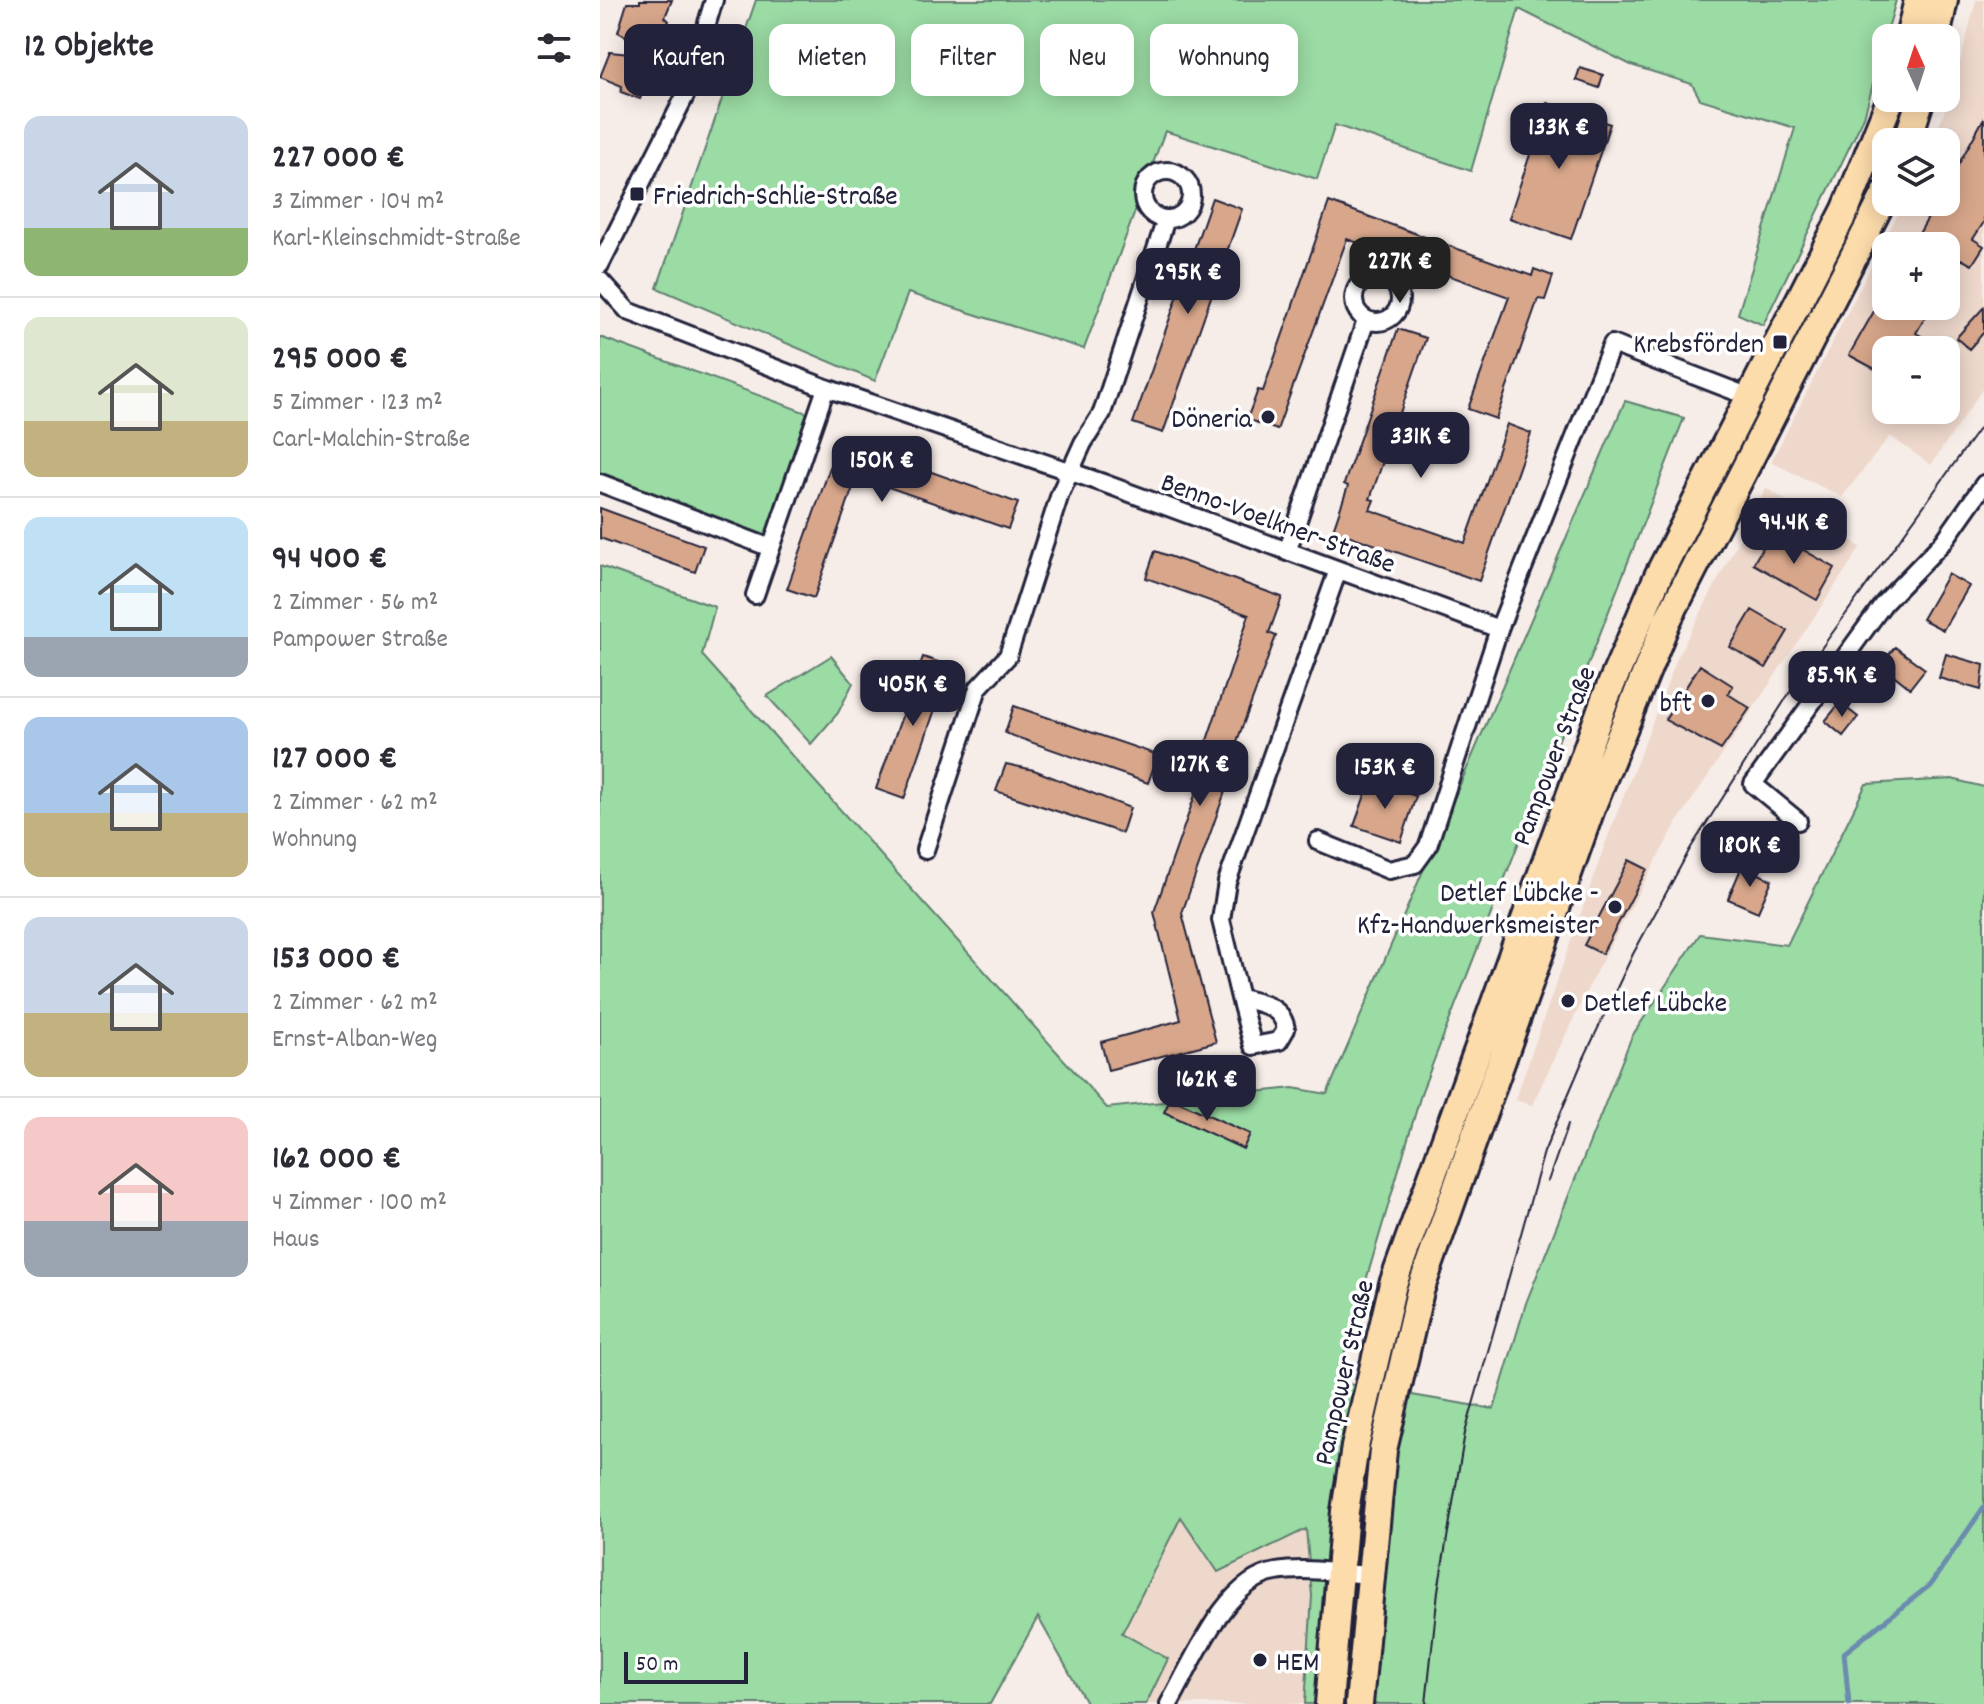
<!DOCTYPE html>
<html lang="de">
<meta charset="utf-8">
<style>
body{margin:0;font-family:Dekko,sans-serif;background:#f2f2f3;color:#2b2b33;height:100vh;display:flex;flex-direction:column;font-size:30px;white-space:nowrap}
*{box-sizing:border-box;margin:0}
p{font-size:26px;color:#7c7c81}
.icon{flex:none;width:44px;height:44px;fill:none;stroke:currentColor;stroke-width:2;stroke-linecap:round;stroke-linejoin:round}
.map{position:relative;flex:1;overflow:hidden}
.details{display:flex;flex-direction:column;background:#fff;width:600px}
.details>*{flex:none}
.guide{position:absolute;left:24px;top:24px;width:760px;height:72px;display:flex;gap:16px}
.needle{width:52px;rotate:357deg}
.buttons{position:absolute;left:1272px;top:24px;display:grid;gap:16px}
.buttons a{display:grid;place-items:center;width:88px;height:88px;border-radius:16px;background:#fff;box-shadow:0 4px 20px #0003;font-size:40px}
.scale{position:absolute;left:24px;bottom:20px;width:124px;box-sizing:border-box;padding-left:8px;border:4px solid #22223b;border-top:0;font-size:22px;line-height:28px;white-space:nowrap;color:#22223b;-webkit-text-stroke:6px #fff;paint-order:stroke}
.price{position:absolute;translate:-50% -68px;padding:0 18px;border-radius:16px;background:#22223b;color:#fff;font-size:26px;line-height:52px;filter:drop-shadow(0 2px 4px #0008)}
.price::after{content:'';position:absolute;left:50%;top:48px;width:24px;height:18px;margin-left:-12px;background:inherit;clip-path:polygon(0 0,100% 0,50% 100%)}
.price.selected{background:#222;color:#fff}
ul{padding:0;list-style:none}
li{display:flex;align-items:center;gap:24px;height:200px;padding:0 24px}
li+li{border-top:2px solid #e1e1e2}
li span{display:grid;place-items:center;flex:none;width:224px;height:160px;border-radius:16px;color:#555}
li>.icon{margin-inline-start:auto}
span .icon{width:96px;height:96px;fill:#fffc;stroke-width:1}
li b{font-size:34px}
h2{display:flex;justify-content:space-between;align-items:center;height:96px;padding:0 24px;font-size:34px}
.pill{padding:0 28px;border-radius:16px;background:#fff;box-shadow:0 4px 20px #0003;font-size:28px;line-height:72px}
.pill.selected{background:#22223b;color:#fff}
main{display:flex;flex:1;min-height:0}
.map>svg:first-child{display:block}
</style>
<main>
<section class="details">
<h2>12 Objekte<svg class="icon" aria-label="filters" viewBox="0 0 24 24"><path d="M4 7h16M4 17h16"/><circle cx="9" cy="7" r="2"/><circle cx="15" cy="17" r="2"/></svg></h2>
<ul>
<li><span style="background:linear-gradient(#c9d6e8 70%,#8fb573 0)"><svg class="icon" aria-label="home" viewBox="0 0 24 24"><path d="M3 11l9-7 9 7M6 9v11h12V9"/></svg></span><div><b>227 000 €</b><p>3 Zimmer · 104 m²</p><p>Karl-Kleinschmidt-Straße</p></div></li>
<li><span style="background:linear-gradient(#dfe7d0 65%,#c2b280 0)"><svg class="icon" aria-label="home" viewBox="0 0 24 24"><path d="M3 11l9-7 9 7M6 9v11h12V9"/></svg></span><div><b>295 000 €</b><p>5 Zimmer · 123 m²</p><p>Carl-Malchin-Straße</p></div></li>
<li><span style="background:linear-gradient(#bfe0f5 75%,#9aa5b1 0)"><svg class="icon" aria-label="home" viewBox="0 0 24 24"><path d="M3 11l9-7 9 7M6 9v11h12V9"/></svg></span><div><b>94 400 €</b><p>2 Zimmer · 56 m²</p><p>Pampower Straße</p></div></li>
<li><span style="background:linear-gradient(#a9c7e8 60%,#c2b280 0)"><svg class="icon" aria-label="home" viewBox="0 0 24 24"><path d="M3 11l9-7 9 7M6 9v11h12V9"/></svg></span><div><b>127 000 €</b><p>2 Zimmer · 62 m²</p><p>Wohnung</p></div></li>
<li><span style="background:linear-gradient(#c9d6e8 60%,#c2b280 0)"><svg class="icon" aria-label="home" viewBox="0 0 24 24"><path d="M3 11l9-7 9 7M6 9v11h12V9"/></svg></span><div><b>153 000 €</b><p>2 Zimmer · 62 m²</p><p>Ernst-Alban-Weg</p></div></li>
<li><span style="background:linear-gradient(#f6c9c9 65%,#9aa5b1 0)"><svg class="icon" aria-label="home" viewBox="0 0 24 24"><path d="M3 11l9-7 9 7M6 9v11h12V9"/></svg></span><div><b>162 000 €</b><p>4 Zimmer · 100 m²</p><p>Haus</p></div></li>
</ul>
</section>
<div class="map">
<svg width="1384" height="1704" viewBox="0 0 1384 1704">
<rect width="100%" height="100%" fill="#f7ede8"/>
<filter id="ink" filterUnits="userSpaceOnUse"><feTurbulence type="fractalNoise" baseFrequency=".0125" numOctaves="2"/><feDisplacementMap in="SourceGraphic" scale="16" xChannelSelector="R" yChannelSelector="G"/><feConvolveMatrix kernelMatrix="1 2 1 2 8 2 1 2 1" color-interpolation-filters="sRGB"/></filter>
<g filter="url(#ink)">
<!-- built -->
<path fill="#eed8cc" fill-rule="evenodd" d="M1376,0H1384V387L1331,465L1290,436L1242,497L1171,462L1304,202H1346V142H1333L1354,86ZM1286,246H1346V306H1286ZM1286,350H1346V410H1286Z
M1166,488L1261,547L1076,824L995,974L932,1105L915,1100L1005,844L1078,656Z
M581,1517L667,1546L706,1528L712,1596L705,1704H546L568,1659L521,1633Z"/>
<!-- green -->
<path fill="#9bdba4" stroke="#5e7e70" stroke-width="2" d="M156,0H1296L1264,117L1163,325L1138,314L1195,128L1100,99L1092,84L1031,65L919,9L871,171L735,125L717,179L565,131L484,349L308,293L275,381L57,288Z
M0,337L207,413L165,536L0,472Z
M1025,401L1084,418L822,1091L736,1382L894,1409L926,1303L1032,1036L1100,934L1187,945L1266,784L1352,779L1384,787V1704H705L712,1596L706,1529L618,1572L581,1517L522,1633L568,1659L546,1704H487L438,1617L390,1704H0V566L115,607L102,655L507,1108L693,1088L727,1094Z
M231,656L253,683L238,713L211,744L167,696Z"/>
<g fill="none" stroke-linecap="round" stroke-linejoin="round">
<!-- stream -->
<path stroke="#6b8cae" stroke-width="5" d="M1249,1704L1244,1653L1330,1585L1384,1507"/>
</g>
<!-- building -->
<path fill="#d8a78b" stroke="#22223b" stroke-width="2" d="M40,0H72L65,17L69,21L53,51L18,32L27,3H40Z
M10,52L52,56L48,67L52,69L40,99L21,92L22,86L0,77Z
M980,68L1003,75L999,88L976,80Z
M947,103L1010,124L971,239L909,218Z
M1384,118V222L1373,239L1384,246L1372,265L1361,259L1346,283V246H1312L1337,202H1346V187Z
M612,198L642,209L563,433L533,423Z
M729,202L932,276L934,269L953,276L945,300L938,299L896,419L868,409L909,297L747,239L677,430L647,419L658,390L663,391Z
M1277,306H1332L1316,333L1346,350H1286V375L1249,355Z
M1384,307V332L1369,349L1356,338Z
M798,329L826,338L770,499L774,500L770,510L865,543L907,424L931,433L879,581L733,530L748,486L744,484Z
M240,439L418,503L408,529L257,476L214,598L187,589Z
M0,508L104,546L95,572L0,538Z
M1172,532L1235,568L1217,600L1153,564Z
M555,551L682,597L669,633L676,636L620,787L626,789L582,913L616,1042L508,1070L501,1042L581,1020L554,912L600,781L594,779L649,615L546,578Z
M1348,574L1369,586L1343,630L1322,619Z
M1152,610L1188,631L1166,668L1130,647Z
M1295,647L1325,669L1310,688L1281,665Z
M1346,654L1384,665L1381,690L1339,678Z
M323,657L350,666L304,799L276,789Z
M1100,665L1133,686L1128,694L1150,708L1121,750L1065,720Z
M1240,703L1258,717L1243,736L1225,721Z
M414,706L558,755L548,783L405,733Z
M406,764L434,770L530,808L522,833L396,791Z
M770,781L816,796L801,842L754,826Z
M1029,860L1047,869L1002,954L984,945Z
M1142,866L1172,880L1158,912L1128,899Z
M571,1098L650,1134L643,1149L564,1112Z"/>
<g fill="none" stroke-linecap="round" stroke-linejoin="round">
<defs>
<path id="minor" d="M543 195a24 24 0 1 1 48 0a24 24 0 1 1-48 0Z
M0,265L85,96L114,0
M754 299a23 23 0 1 1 46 0a23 23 0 1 1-46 0Z
M0,280L28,311L226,388L503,483L899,629
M0,483L171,548
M687,552L766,320
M155,595L226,388
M1198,821L1153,784L1284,603L1344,541L1384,484
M718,841L789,870L815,864L828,846L899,629L1012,344L1155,399
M325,850L378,688L408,656L460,494L483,443L502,413L566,219
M640,998L653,1046L679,1041L686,1029C682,1006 661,1003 640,998L621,920L627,882L738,570
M569,1704C593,1663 624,1580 676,1572C706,1567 739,1573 770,1575"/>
<path id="primary" d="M1309,38L1318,0
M1336,38L1344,0
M1307,142L1321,98
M729,1704L745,1511L755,1447L793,1284L1005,699L1058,576L1246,209L1291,98
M759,1704L783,1450L820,1291L992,806L1067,621L1286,193"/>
</defs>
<!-- minor casing -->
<use href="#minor" stroke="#22223b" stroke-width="22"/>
<!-- primary casing -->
<use href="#primary" stroke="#22223b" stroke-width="32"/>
<!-- minor -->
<use href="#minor" stroke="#fff" stroke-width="16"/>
<!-- primary -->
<use href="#primary" stroke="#fddcac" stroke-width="26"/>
<!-- tram -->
<path stroke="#22223b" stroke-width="2" d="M948,1181L968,1124
M826,1704L838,1591L865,1433L944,1152L983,1060L1033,954L1090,849L1192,689L1384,422"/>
</g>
</g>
<!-- markers -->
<g fill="#22223b" stroke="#fff" stroke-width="3">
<rect x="29" y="186" width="16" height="16" rx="4"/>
<rect x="1172" y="334" width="16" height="16" rx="4"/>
<circle cx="668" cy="417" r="8"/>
<circle cx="1108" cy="701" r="8"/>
<circle cx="1015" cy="907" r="8"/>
<circle cx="968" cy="1001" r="8"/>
<circle cx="660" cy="1660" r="8"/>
</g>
<g text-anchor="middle" stroke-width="7" stroke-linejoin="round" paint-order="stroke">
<!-- poi labels -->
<g font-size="28" fill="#22223b" stroke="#fff" text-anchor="end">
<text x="53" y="204" text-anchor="start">Friedrich-Schlie-Straße</text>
<text x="1164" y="352">Krebsförden</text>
<text x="652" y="427">Döneria</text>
<text x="1092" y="711">bft</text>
<text x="999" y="901">Detlef Lübcke -<tspan x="999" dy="32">Kfz-Handwerksmeister</tspan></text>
<text x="984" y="1011" text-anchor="start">Detlef Lübcke</text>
<text x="676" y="1670" text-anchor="start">HEM</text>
</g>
<!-- street labels -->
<g font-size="28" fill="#22223b" stroke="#fff">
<text transform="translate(679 521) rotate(20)" y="10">Benno-Voelkner-Straße</text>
<text transform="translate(952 755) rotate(-69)" y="10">Pampower Straße</text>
<text transform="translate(742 1372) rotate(-77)" y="10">Pampower Straße</text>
</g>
</g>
</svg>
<div class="buttons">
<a><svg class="needle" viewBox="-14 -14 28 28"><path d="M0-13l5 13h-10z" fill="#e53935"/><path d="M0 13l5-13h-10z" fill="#7c7c81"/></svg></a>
<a><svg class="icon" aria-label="layers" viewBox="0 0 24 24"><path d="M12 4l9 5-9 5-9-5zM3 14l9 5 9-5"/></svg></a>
<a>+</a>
<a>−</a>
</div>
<div class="scale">50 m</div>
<b class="price" style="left:959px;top:171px">133K €</b>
<b class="price selected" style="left:800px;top:305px">227K €</b>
<b class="price" style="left:588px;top:316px">295K €</b>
<b class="price" style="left:821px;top:480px">331K €</b>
<b class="price" style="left:282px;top:504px">150K €</b>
<b class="price" style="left:1194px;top:566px">94.4K €</b>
<b class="price" style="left:1242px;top:719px">85.9K €</b>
<b class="price" style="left:313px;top:728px">405K €</b>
<b class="price" style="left:600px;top:808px">127K €</b>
<b class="price" style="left:785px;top:811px">153K €</b>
<b class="price" style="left:1150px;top:889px">180K €</b>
<b class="price" style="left:607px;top:1123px">162K €</b>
<div class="guide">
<a class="pill selected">Kaufen</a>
<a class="pill">Mieten</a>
<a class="pill">Filter</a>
<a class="pill">Neu</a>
<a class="pill">Wohnung</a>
</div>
</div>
</main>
